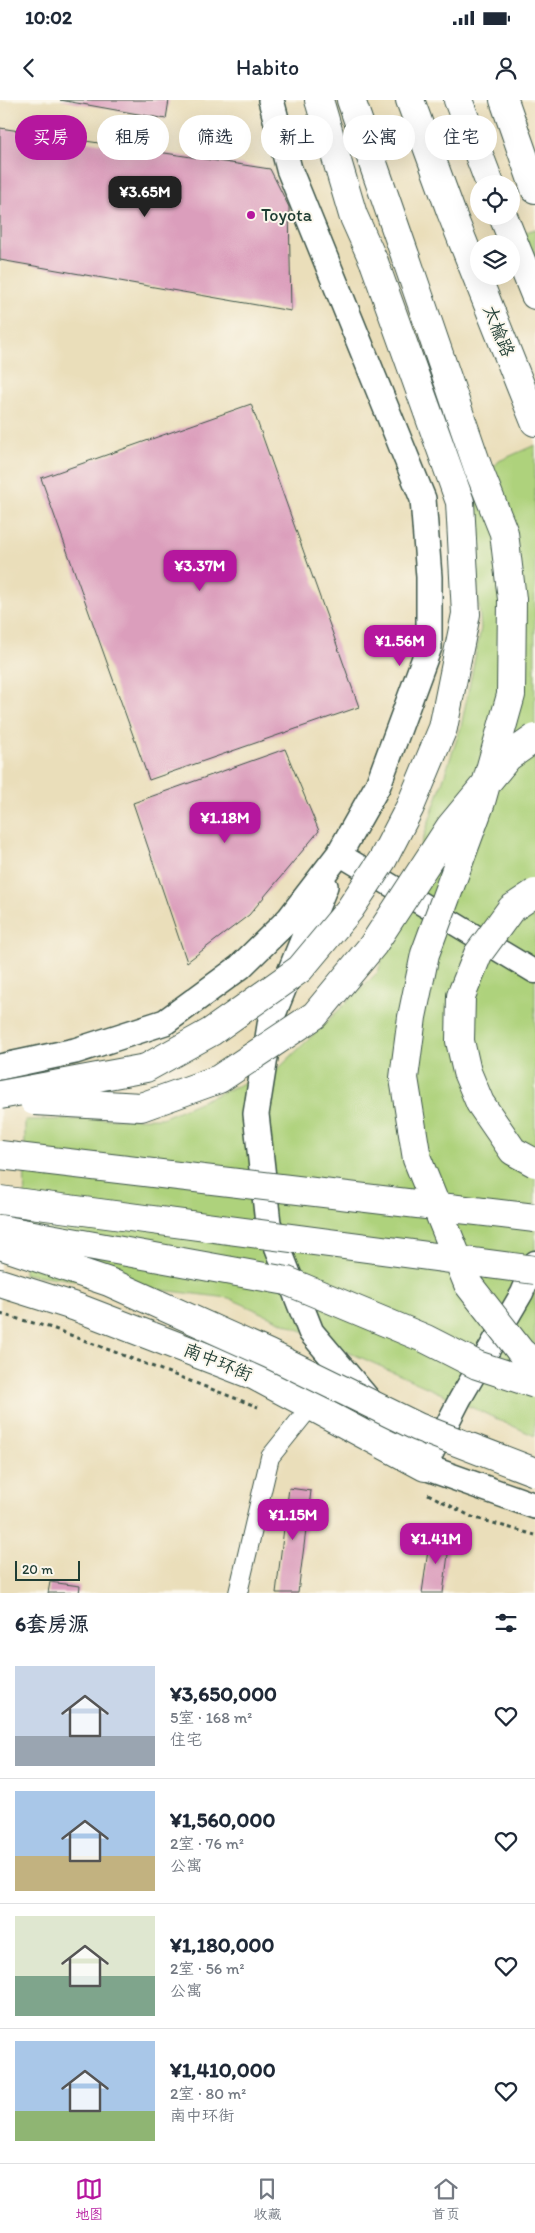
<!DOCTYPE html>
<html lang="zh">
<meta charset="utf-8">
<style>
body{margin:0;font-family:Itim,"LXGW WenKai TC",sans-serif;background:#f6f6f7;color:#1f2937;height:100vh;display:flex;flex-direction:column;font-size:19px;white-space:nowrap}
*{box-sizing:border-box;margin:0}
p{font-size:16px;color:#747a83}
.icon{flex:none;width:28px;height:28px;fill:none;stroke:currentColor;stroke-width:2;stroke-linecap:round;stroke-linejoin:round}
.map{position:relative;height:1493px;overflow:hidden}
.panel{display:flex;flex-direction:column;background:#fff;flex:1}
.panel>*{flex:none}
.banner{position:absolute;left:15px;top:15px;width:505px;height:45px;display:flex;gap:10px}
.controls{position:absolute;left:470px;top:75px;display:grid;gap:10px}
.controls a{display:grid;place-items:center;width:50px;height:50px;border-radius:50%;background:#fff;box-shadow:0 5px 20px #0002;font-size:25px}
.scale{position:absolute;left:15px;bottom:12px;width:65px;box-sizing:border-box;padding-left:5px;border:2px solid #1f3d34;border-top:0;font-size:14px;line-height:18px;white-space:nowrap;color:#1f3d34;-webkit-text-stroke:4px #fbf7ec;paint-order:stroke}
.price{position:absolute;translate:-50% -42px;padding:0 11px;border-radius:10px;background:#b5179e;color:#fff;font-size:16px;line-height:32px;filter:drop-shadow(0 1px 2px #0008)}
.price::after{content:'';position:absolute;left:50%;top:30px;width:15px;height:11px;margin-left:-8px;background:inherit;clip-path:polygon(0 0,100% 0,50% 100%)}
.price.current{background:#222;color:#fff}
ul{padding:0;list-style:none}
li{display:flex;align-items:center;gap:15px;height:125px;padding:0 15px}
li+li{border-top:1px solid #e0e1e3}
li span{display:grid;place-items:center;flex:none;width:140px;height:100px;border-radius:0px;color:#555}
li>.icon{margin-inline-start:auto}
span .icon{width:60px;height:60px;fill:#fffc;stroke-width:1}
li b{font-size:21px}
h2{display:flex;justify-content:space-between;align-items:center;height:60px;padding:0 15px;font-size:21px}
.chip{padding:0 18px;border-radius:22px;background:#fff;box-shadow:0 5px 20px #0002;font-size:18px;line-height:45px}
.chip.current{background:#b5179e;color:#fff}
.status{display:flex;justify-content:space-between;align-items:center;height:35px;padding:0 25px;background:#fff;direction:ltr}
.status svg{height:14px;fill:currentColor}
header{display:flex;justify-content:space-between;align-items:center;height:65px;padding:0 15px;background:#fff;font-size:22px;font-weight:600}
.dock{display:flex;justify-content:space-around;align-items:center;height:70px;border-top:1px solid #e0e1e3;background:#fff;font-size:14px;color:#747a83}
.dock a{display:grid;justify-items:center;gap:2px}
.dock .current{color:#b5179e}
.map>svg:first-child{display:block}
</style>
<div class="status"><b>10:02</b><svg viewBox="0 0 49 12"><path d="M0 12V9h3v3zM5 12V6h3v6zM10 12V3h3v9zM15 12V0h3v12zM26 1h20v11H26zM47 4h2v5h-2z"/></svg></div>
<header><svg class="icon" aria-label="back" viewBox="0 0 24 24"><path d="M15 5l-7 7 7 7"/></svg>Habito<svg class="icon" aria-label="person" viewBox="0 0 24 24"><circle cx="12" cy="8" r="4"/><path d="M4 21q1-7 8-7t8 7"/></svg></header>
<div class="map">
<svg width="535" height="1493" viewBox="0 0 535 1493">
<rect width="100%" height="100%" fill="#fbf7ec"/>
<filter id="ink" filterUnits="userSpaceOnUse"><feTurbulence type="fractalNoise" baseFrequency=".02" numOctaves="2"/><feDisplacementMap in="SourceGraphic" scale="10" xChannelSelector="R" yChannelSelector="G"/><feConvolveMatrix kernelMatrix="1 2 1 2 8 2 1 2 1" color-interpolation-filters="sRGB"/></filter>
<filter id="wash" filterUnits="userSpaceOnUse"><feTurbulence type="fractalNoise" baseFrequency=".0096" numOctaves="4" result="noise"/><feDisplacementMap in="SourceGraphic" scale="20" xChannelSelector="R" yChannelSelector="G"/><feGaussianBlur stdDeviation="1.12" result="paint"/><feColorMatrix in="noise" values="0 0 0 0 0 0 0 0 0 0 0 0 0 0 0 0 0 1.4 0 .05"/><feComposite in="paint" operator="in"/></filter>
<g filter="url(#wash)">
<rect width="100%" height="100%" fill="#eadeba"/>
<!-- green -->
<path fill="#aed27c" stroke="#668858" d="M535,129V158L523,133Z
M535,345V1336L229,1198L24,1174L25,1020L162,1018L279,968L378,872L461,627L481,528L469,395L499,361Z"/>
<g id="blocks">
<!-- building -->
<path fill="#db9ebc" d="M60,0H169L166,19Z
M0,28L270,69L289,107L291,211L0,160Z
M251,304L359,607L149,680L41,378Z
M285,649L319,731L249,815L187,862L133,703Z
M289,1388L311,1391L298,1493H276Z
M430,1436L450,1439L443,1493H422Z
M50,1482L80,1486L79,1493H48Z"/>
</g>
</g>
<g filter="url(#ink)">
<use href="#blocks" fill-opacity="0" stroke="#3d5548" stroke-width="1"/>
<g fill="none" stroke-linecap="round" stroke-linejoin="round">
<defs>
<path id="minor" d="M238,1493L270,1357L311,1306"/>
<path id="tertiary" d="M339,754L535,872
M425,1367L460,1299L522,1193L535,1162"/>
<path id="secondary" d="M325,786L271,919L256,1014L268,1123L311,1232L425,1367L535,1406
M0,967L75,951L165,922L240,867L289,819L339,754L378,685L429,547V477L423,399L289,69L271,0"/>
<path id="primary" d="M0,1183L76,1207L255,1276L425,1367"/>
<path id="trunk" d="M319,0L353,115L374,162
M351,0L406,158
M410,0L451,112L535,322
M458,0L490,84
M504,0L535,89
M503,116L535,195"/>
</defs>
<!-- minor casing -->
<use href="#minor" stroke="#3d5548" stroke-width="20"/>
<!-- tertiary casing -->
<use href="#tertiary" stroke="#3d5548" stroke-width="25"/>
<!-- secondary casing -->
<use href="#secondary" stroke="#3d5548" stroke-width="28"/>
<!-- primary casing -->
<use href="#primary" stroke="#3d5548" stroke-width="30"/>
<!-- trunk casing -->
<use href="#trunk" stroke="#3d5548" stroke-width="30"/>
<!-- path -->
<path stroke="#3d5548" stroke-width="3" stroke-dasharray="4 4" stroke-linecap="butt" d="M0,1214L52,1228L258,1307
M428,1394L472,1417L535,1435"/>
<!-- minor -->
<use href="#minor" stroke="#fff" stroke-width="18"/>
<!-- tertiary -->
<use href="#tertiary" stroke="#fff" stroke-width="22"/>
<!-- secondary -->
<use href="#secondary" stroke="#fff" stroke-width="25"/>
<!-- primary -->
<use href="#primary" stroke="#fff" stroke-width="28"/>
<!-- trunk -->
<use href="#trunk" stroke="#fff" stroke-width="28"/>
<defs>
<path id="trunk-bridge" d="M406,158L478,368L504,433L512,499L511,595L481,702L425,854L412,917L404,978L417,1059L468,1184L521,1252L535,1264
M535,793L511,809L478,854L461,896L460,941L467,972L480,1003L513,1051L535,1063
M0,995L146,968L211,932L300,869L350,809L383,759L410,707L443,628L466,514L460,402L374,162
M34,1001L141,1007L219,979L315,915L373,845L450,727L508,657L535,638
M0,1055L535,1118
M0,1100L535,1170
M0,1129L287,1181L426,1239L477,1265L535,1284
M0,1145L109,1182L269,1254L418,1327L535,1372"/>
</defs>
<!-- trunk-bridge casing -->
<use href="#trunk-bridge" stroke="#3d5548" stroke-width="30" stroke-linecap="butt"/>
<!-- trunk-bridge -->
<use href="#trunk-bridge" stroke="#fff" stroke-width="28"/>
</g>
</g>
<!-- markers -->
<circle fill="#b5179e" stroke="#fbf7ec" stroke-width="2" cx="251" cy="115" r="5"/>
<g text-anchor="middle" stroke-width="4" stroke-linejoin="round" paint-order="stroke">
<!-- poi labels -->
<g font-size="18" fill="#1f3d34" stroke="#fbf7ec" text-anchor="start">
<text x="261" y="121">Toyota</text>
</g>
<!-- street labels -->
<g font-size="18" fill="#1f3d34" stroke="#fbf7ec">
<text transform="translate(499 231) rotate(68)" y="6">太榆路</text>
<text transform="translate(218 1262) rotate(22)" y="6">南中环街</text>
</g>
</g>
</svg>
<div class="controls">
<a><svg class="icon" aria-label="locate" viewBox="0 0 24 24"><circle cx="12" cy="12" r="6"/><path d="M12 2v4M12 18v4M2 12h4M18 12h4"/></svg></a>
<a><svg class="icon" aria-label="layers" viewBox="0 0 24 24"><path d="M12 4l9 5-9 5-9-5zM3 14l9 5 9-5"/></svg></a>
</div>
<div class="scale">20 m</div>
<b class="price current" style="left:145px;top:118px">¥3.65M</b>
<b class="price" style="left:200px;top:492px">¥3.37M</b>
<b class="price" style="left:400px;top:567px">¥1.56M</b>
<b class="price" style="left:225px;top:744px">¥1.18M</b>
<b class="price" style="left:293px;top:1441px">¥1.15M</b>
<b class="price" style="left:436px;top:1465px">¥1.41M</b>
<div class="banner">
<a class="chip current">买房</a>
<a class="chip">租房</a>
<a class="chip">筛选</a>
<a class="chip">新上</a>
<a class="chip">公寓</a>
<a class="chip">住宅</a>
</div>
</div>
<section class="panel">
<h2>6套房源<svg class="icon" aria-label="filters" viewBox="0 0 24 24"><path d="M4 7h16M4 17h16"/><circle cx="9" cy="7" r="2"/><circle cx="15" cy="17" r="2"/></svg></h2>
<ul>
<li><span style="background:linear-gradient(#c9d6e8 70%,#9aa5b1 0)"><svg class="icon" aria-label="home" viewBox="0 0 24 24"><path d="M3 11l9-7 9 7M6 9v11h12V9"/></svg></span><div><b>¥3,650,000</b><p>5室 · 168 m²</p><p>住宅</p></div><svg class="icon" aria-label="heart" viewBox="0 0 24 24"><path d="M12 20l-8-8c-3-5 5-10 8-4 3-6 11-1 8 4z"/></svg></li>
<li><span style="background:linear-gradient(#a9c7e8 65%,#c2b280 0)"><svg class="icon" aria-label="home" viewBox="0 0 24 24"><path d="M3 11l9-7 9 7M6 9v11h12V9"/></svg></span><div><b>¥1,560,000</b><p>2室 · 76 m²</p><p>公寓</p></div><svg class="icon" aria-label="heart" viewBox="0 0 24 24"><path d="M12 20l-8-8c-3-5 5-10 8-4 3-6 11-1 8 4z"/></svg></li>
<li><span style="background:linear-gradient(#dfe7d0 60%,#7fa58c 0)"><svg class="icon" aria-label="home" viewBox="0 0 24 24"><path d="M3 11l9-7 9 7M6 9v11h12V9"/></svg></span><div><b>¥1,180,000</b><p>2室 · 56 m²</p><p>公寓</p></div><svg class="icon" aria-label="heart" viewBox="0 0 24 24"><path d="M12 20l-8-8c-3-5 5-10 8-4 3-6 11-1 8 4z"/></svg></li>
<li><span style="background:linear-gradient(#a9c7e8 70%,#8fb573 0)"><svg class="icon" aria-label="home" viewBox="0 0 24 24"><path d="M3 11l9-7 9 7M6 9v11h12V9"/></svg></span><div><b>¥1,410,000</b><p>2室 · 80 m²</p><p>南中环街</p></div><svg class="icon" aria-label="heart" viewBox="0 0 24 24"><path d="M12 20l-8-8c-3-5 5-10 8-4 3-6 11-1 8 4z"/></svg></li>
</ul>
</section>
<nav class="dock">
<a class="current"><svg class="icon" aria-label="map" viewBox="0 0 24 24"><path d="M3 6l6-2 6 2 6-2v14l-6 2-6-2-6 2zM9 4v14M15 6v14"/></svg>地图</a>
<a><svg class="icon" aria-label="saved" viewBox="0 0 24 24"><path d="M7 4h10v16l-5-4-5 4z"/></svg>收藏</a>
<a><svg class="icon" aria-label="home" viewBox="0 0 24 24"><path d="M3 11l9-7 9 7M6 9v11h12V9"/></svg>首页</a>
</nav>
